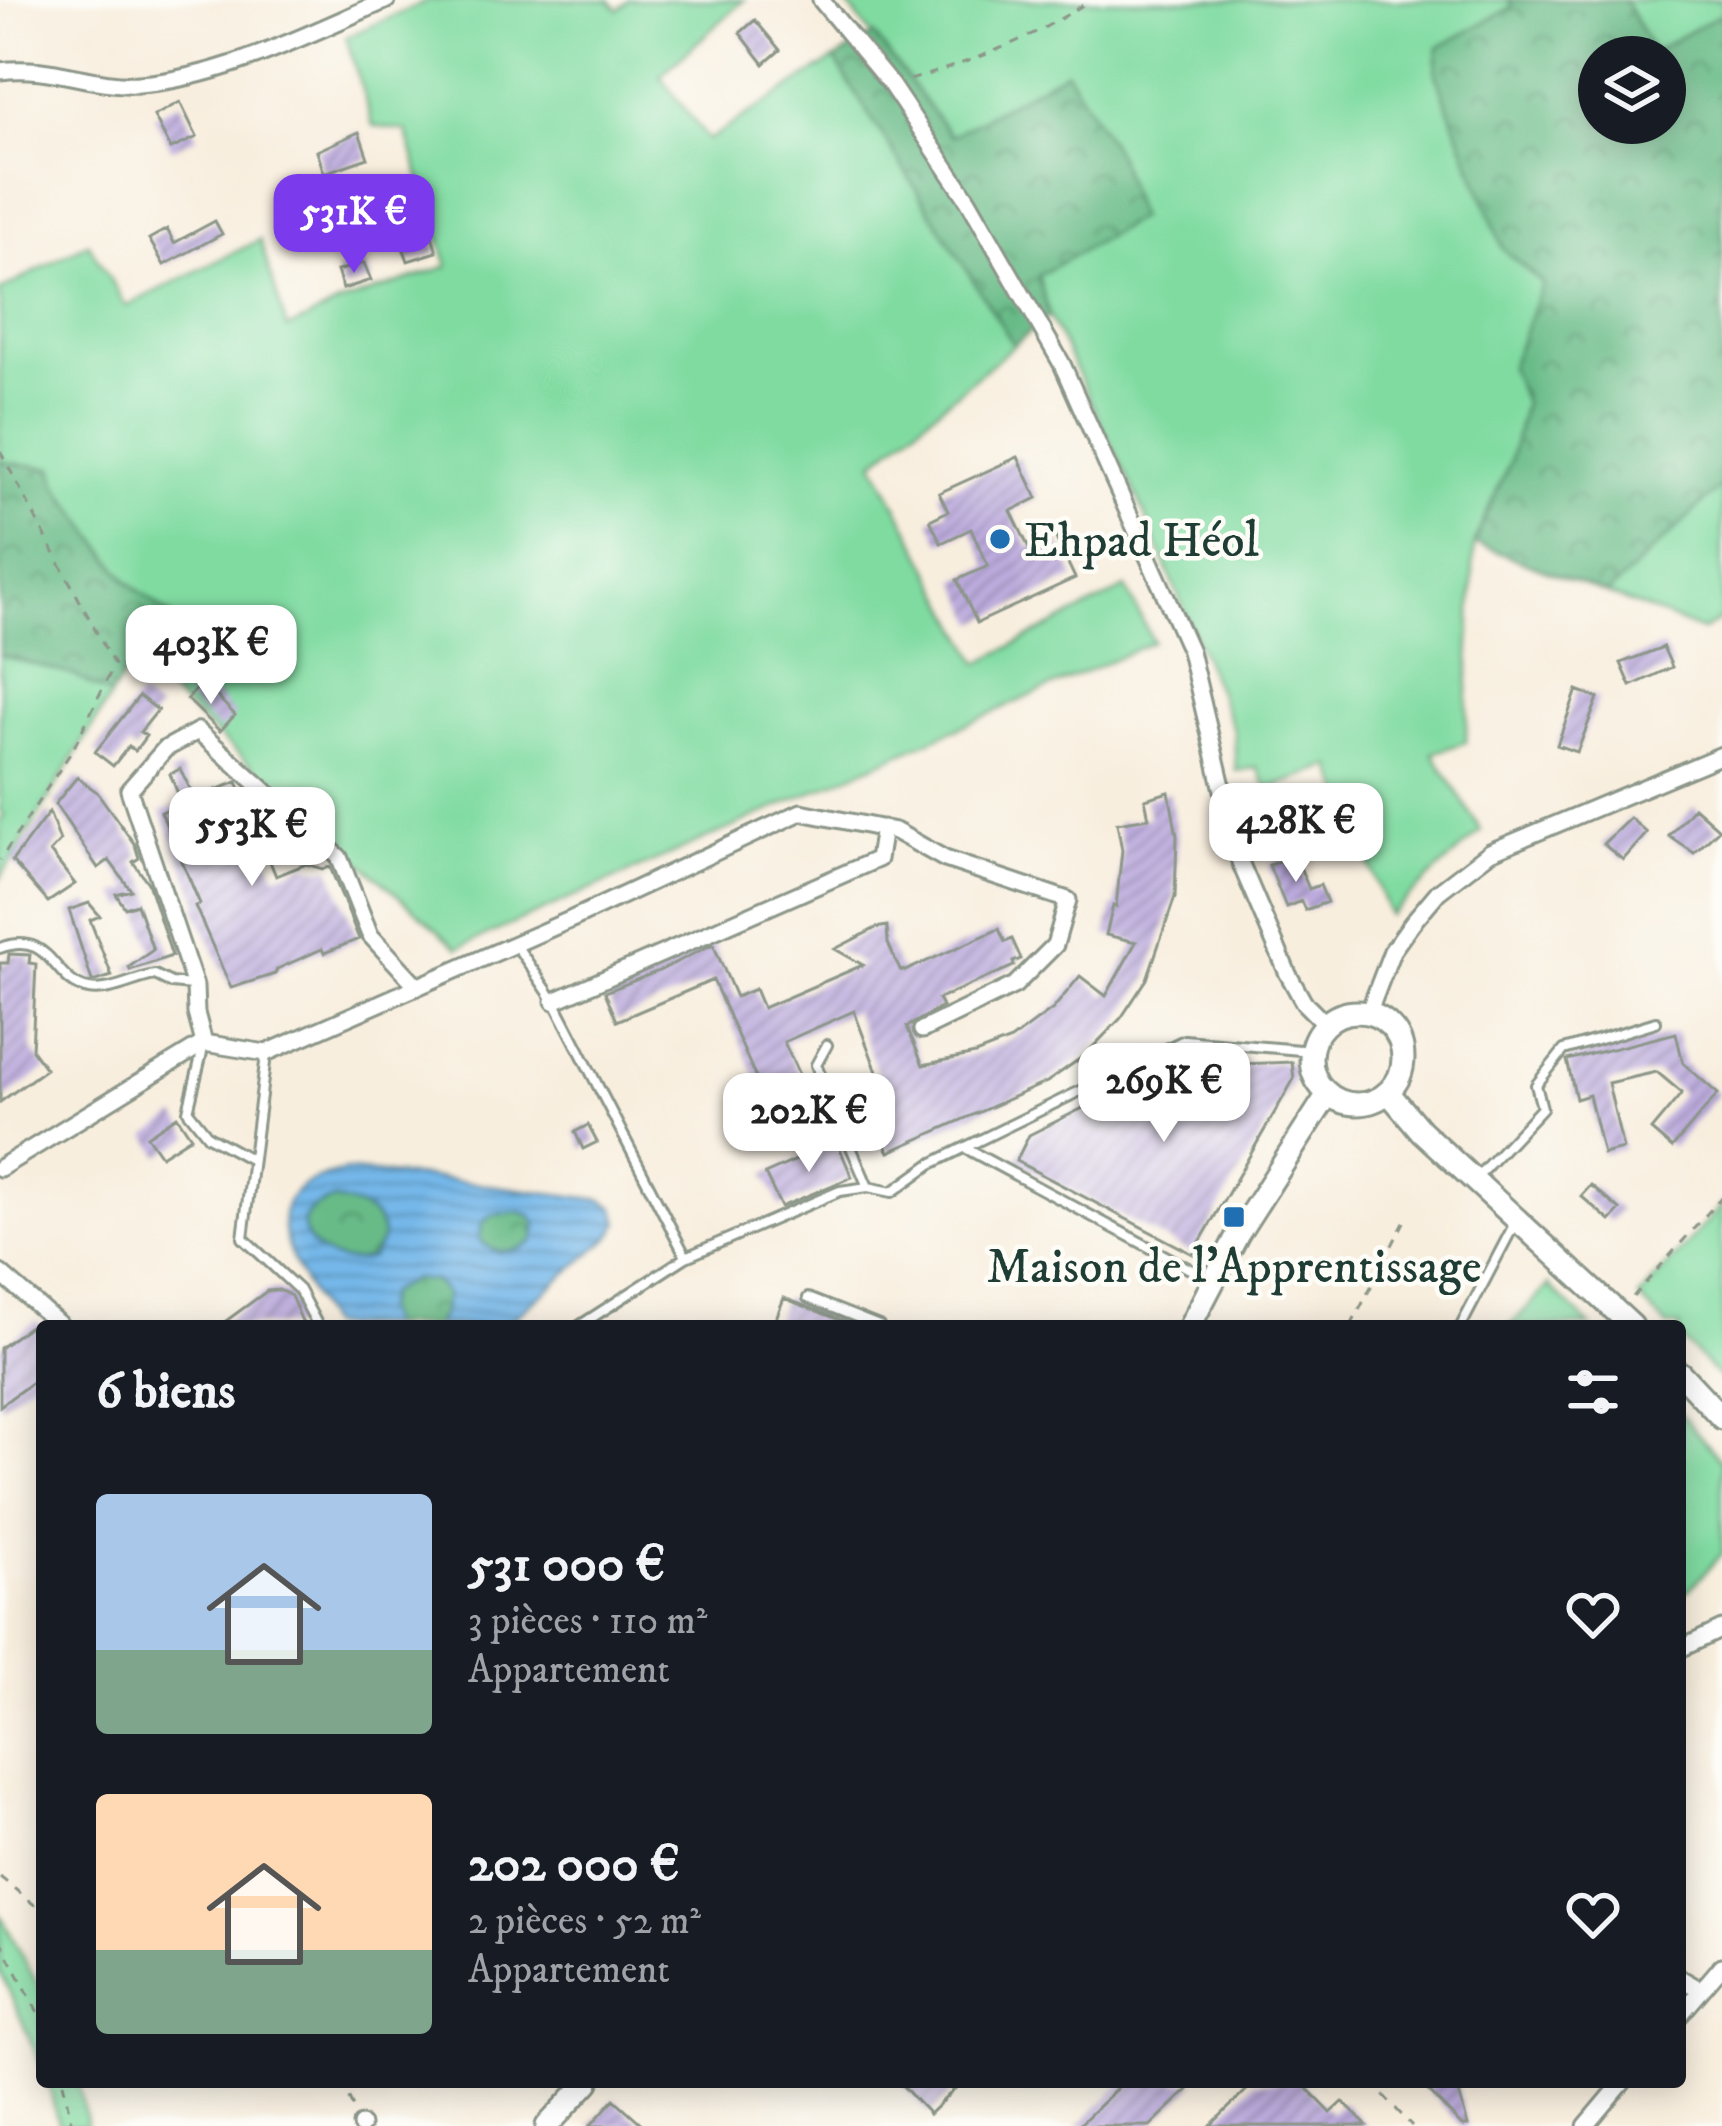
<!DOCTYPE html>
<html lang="fr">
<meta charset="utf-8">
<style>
body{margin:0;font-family:"IM FELL DW Pica",serif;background:#20242c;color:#f1f3f6;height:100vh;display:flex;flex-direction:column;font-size:45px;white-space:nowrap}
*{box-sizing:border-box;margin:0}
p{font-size:39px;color:#9ea1a6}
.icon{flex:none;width:66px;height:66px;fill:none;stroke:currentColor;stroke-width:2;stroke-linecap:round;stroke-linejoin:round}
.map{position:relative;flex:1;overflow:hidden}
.side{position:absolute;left:36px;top:1320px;width:1650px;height:768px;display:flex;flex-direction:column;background:#171b24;border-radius:12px;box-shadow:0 6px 30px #0003}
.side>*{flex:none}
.controls{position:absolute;left:1578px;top:36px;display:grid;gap:24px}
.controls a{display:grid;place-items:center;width:108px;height:108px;border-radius:50%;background:#171b24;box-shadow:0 6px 30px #0003;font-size:60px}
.price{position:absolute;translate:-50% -102px;padding:0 27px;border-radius:24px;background:#fff;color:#222;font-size:39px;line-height:78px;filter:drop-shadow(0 3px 6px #0008)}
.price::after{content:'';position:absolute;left:50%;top:72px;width:36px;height:27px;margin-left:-18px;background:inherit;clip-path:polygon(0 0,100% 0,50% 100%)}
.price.active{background:#7c3aed;color:#fff}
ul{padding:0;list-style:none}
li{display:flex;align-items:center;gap:36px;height:300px;padding:0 60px}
li span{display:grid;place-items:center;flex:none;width:336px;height:240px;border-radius:12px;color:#555}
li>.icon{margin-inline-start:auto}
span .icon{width:144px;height:144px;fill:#fffc;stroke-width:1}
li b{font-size:51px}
h2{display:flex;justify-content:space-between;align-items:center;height:144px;padding:0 60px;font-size:51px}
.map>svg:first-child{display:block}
</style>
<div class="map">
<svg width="1722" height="2126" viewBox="0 0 1722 2126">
<defs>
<pattern id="forest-crowns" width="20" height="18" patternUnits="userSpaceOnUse" patternTransform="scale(3)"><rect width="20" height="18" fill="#68bb87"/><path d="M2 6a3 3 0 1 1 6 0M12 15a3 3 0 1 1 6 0" fill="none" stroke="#55996f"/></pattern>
<pattern id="water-rules" width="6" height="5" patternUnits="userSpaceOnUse" patternTransform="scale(3)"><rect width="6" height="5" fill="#74b7e9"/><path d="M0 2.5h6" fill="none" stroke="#5f96be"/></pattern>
<pattern id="building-hatch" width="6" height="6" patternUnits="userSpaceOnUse" patternTransform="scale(3)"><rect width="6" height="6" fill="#bcabdd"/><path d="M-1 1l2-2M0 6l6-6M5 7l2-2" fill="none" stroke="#988cb4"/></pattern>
</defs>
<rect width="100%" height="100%" fill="#fdfcf7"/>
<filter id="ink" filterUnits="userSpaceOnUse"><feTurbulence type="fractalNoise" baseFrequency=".00833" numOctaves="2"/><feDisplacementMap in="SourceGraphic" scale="24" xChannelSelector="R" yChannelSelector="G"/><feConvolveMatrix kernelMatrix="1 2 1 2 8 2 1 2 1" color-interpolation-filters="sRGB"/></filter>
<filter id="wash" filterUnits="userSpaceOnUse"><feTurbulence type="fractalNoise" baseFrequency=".004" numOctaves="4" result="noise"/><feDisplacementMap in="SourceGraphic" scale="48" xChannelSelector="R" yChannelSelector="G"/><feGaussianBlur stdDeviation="2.7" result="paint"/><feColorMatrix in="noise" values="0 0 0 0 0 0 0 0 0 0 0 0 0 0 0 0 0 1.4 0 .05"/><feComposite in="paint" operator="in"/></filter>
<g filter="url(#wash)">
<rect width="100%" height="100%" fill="#f8eede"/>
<!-- green -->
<path fill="#80dba1" stroke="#508c6a" stroke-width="3" d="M430,0H609L618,10L629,0H744L660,76L708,140L835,59L1014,345L874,462L979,663L1126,588L1153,642L458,948L155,680L188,668L197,637L126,580L57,485L53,468L0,462V291L88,243L126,306L260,240L287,329L339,304L448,266L406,131L373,126L346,37Z
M844,0H1509L1513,6L1438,48L1436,74L1503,249L1543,284L1510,367L1524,402L1510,462L1474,543L1466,742L1433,753L1481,831L1389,915L1332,766L1268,789L1257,768L1236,771L1234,731L1137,496L1049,316L1038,276L1138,218L1118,156L1066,71L951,136Z
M1624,0H1722V13L1653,52Z
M1722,485V618L1702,631L1607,594Z
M0,655L73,675L111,696L0,879V821L5,815L0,812Z
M1722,1205V1380L1680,1338V1326H1667L1639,1298Z
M1549,1285V1286L1591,1326H1510Z
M1680,1413L1722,1462V1554L1680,1599Z
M0,1914L42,1993V2067L0,1970Z
M48,2082H78L87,2126H59Z"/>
<!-- forest -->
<path fill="url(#forest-crowns)" stroke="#447c5e" stroke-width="3" fill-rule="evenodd" d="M1509,0H1624L1653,52L1722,13V485L1607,594L1474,543L1510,462L1524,402L1510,367L1543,284L1503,249L1436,74L1438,48L1512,7ZM1599,57H1665V123H1599Z
M874,35L951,136L1066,71L1118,156L1138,218L1038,276L1049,316L1014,345L835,60Z
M0,462L53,468L57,485L126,580L197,637L203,650L188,668L155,680L133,660L111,696L73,675L0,655Z
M336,1200C359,1205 381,1212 383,1238L372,1257C318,1277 270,1212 336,1200Z
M520,1212L531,1216L537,1225L534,1241C518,1253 491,1257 479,1238L483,1222L492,1215Z
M413,1279C429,1279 438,1280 446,1295L442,1315L435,1326H389L383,1310L388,1293Z"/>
<!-- water -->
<path fill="url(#water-rules)" stroke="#4a7a8e" stroke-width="3" fill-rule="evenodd" d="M347,1171L436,1178L602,1200L615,1208L619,1223L611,1236L504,1326H435L442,1315L446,1295L435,1281L413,1279L388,1293L383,1310L389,1326H328C295,1265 238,1189 347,1171ZM335,1200C359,1205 381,1212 383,1238L372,1257C318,1277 270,1212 335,1200ZM520,1212L531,1215L537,1225L534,1241C518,1253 491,1257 479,1238L483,1222L492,1215Z"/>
<g id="blocks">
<!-- building -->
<path fill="url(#building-hatch)" d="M755,20L780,50L764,64L740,33Z
M180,102L197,137L171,149L154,116Z
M359,132L368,158L324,173L317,151Z
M215,221L222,234L164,265L149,239L167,229L174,243Z
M432,235L437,252L408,261L402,244Z
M364,263L371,280L343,289L337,271Z
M1018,457L1037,498L1011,511L1029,548L1055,536L1075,578L977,623L957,580L988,566L971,529L941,543L930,520L948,511L939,493Z
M1663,647L1672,667L1631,686L1621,663Z
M203,682L235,715L220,731L187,699Z
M1577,690L1598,698L1577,752L1557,745Z
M139,696L158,710L140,732L146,736L135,751L129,746L113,766L95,752Z
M180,769L195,798L237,782L276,876L306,864L323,869L330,867L359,939L324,953L322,949L277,969L275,974L231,988L195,906L200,904L161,812L182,804L170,774Z
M77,777L97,792L135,845L139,858L133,862L148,883L172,956L130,970L129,967L153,950L137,904L125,908L116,894L131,890L109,860L98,868L55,804Z
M1250,788L1261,839L1248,842L1236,792Z
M1169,792L1177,836L1175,897L1147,979L1121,1018L1085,1055L1047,1082L889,1152L871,1115L888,1101L854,1011L784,1042L800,1077L763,1094L713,980L617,1021L605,992L659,971L713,944L736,997L755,989L763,1008L863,965L835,949L876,928L887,926L888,943L900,970L905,971L999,929L1005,942L1012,939L1021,959L1013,962L1014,966L938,999L942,1007L907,1027L923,1065L975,1054L1011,1040L1053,1009L1080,976L1106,996L1136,942L1106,935L1113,906L1116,907L1122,850L1117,823L1149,818L1145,799Z
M1694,807L1719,829L1694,853L1669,836Z
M49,812L60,841L50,852L75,884L48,902L12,861Z
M1630,818L1647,833L1623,860L1603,844Z
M1295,855L1309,889L1320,885L1327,902L1305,910L1301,901L1286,907L1269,865Z
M89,903L100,916L90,920L112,976L96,981H92L69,910Z
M9,954L30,955L29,963L36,964L32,1050L46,1069L0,1102V963H8Z
M1676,1033L1683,1063L1718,1094L1672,1148L1651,1130L1682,1093L1657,1072L1608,1083L1623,1149L1603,1154L1589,1095L1576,1099L1567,1060Z
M1292,1062L1294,1079L1193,1254L1016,1161L1029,1135L1165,1067Z
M177,1116L191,1137L161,1156L147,1136Z
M588,1125L597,1142L583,1149L575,1132Z
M837,1142L852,1177L781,1207L765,1174Z
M1591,1185L1620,1210L1610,1221L1581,1196Z
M267,1291L279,1290L291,1296L304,1326H219Z
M784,1298L853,1325V1326H773Z
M36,1321L42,1325V1375L0,1406V1348Z
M899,2082H962L929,2114Z
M1124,2082H1196L1150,2126H1078Z
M1255,2082H1301L1331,2113L1343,2102L1367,2126H1210Z
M1420,2082H1456L1468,2126H1462Z
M614,2099L644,2126H590Z"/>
</g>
</g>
<g filter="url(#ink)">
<use href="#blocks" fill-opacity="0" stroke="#8c9689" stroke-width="3"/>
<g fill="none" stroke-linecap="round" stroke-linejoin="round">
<defs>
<path id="lane" d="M516,945L554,1001L686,1257L840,1191L868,1187L892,1192L931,1164L1184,1040L1312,1051
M0,948C53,929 52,983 89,989C110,993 135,978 155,975L171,983L192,985
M204,1044L188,1111L208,1136L252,1160
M827,1045L816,1065L868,1187
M266,1055L243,1238L299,1290L318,1326
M967,1149L1212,1281
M1476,1178L1542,1108L1536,1085L1564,1050L1656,1022
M808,1298L879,1326
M579,1326L686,1257
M1461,1326L1516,1221"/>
<path id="street" d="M821,0L891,85L968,200L1062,364L1190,651L1240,862L1288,974L1304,1003L1326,1025
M0,71C51,64 92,87 139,84C224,78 309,33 387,0
M554,1001L878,859L883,828
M1368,1014L1392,951L1412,923L1438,892L1490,852L1722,755
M204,1043L266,1053L572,919L801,812L895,831L945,859L1068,900L1055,945L1015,985L922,1030
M0,1168L204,1043L196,1013L195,986L129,790L165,749L198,731L339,857L370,935L417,986
M0,1273L61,1326
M1680,1649L1722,1629
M1680,1978L1701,1990
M1680,2015L1722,1966
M361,2126V2125
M1586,2126L1623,2082"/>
<path id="secondary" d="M1311 1058a46 46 0 1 1 92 0a46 46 0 1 1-92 0Z
M1388,1092L1421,1131L1632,1326
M1190,1326L1238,1234L1328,1094
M1680,1373L1722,1418
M547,2126L588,2082"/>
</defs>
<!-- lane casing -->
<use href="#lane" stroke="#8c9689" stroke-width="14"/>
<!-- street casing -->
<use href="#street" stroke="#8c9689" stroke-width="21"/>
<!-- secondary casing -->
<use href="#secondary" stroke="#8c9689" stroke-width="27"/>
<!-- path -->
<path stroke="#8c9689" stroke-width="3" stroke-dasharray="9 9" stroke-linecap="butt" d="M910,80C974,61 1035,38 1090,0
M0,451L114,665L73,749L0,860
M1633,1297L1722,1197
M1351,1326L1407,1216
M0,1877L42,1911
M0,1940L42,2020
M63,2082L72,2126
M341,2082L353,2107
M1371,2082L1412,2126"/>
<!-- lane -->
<use href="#lane" stroke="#fff" stroke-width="8"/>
<!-- street -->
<use href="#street" stroke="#fff" stroke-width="15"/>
<!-- secondary -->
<use href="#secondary" stroke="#fff" stroke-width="21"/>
</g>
</g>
<!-- markers -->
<g fill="#1f6fb2" stroke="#fdfcf7" stroke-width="4.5">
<circle cx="1000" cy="539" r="12"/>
<rect x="1222" y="1205" width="24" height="24" rx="6"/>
</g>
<g text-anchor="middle" stroke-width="9" stroke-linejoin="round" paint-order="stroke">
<!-- poi labels -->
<g font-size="48" fill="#1f3d34" stroke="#fdfcf7" text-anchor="start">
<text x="1024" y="556">Ehpad Héol</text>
<text x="1234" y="1282" text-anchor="middle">Maison de l'Apprentissage</text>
</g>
</g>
</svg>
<div class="controls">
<a><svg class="icon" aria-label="layers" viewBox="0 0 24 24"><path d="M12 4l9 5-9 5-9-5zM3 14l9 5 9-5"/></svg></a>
</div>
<b class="price active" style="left:354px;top:276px">531K €</b>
<b class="price" style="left:211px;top:707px">403K €</b>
<b class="price" style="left:1296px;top:885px">428K €</b>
<b class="price" style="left:252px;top:889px">553K €</b>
<b class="price" style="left:1164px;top:1145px">269K €</b>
<b class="price" style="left:809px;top:1175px">202K €</b>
<section class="side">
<h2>6 biens<svg class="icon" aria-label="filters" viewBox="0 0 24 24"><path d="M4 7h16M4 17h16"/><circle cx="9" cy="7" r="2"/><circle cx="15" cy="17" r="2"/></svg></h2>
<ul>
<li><span style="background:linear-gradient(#a9c7e8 65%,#7fa58c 0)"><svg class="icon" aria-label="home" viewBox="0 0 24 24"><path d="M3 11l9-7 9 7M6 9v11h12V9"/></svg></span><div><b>531 000 €</b><p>3 pièces · 110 m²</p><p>Appartement</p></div><svg class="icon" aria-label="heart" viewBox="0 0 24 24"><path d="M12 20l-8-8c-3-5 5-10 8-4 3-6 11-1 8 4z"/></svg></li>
<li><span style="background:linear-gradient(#ffd9b3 65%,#7fa58c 0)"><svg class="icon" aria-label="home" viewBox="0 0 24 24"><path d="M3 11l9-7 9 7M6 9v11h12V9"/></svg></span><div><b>202 000 €</b><p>2 pièces · 52 m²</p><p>Appartement</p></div><svg class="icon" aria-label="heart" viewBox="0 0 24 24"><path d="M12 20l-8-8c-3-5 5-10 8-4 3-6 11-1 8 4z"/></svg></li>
</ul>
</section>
</div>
